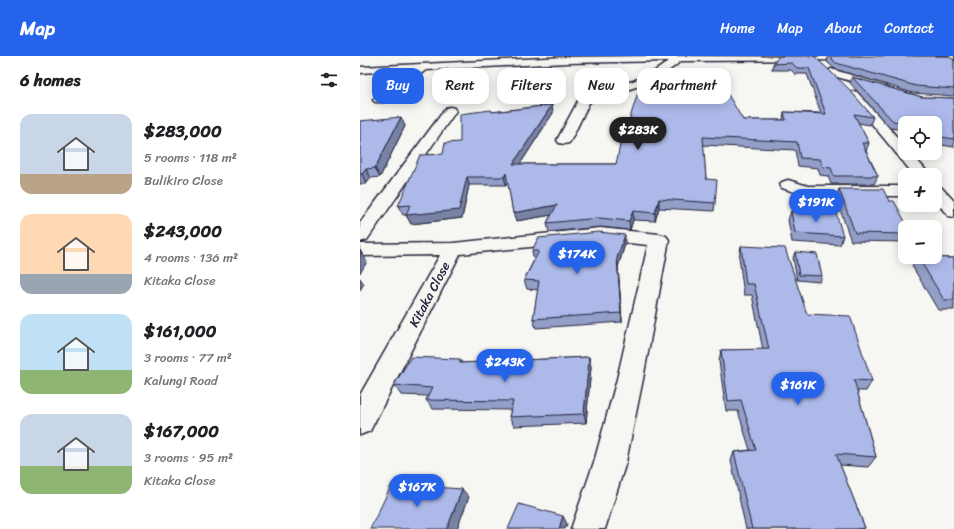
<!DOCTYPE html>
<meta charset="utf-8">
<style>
body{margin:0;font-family:Sriracha,sans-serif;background:#f2f2f2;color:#202124;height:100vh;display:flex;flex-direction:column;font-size:15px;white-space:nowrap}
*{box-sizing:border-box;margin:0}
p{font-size:13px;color:#757577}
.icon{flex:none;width:22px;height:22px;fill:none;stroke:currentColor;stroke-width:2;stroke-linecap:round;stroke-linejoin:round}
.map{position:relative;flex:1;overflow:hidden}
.panel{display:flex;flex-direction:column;background:#fff;width:360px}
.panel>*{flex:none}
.banner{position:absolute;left:12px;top:12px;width:380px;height:36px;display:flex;gap:8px}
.controls{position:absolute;left:538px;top:60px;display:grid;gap:8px}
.controls a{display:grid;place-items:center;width:44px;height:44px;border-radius:8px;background:#fff;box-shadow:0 2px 10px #0003;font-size:20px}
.price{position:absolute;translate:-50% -34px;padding:0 9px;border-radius:14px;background:#2563eb;color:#fff;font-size:13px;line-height:26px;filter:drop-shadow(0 1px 2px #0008)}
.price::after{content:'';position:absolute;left:50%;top:24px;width:12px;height:9px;margin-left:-6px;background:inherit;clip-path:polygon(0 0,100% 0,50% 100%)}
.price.selected{background:#222;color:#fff}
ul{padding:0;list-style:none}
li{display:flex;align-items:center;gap:12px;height:100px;padding:0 20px}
li span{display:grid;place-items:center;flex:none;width:112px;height:80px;border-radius:12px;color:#555}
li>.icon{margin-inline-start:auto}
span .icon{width:48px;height:48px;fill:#fffc;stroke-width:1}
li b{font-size:17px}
h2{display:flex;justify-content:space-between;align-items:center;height:48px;padding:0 20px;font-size:17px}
.pill{padding:0 14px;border-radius:12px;background:#fff;box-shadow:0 2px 10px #0003;font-size:14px;line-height:36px}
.pill.selected{background:#2563eb;color:#fff}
header{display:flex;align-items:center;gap:24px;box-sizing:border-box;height:56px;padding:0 20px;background:#2563eb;color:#fff}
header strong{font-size:19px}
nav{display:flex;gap:22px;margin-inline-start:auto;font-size:14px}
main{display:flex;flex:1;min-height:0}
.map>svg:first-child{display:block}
</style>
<header>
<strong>Map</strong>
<nav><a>Home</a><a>Map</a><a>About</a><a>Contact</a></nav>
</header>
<main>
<section class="panel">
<h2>6 homes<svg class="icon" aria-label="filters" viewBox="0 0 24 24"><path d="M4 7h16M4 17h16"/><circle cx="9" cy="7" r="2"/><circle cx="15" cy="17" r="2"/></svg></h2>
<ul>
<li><span style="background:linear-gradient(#c9d6e8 75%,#b9a48a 0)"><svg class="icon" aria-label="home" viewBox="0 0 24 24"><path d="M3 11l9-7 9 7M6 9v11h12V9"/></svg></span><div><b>$283,000</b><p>5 rooms · 118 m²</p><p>Bulikiro Close</p></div></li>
<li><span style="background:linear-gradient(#ffd9b3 75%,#9aa5b1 0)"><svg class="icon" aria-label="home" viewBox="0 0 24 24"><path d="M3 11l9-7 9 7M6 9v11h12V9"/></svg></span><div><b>$243,000</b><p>4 rooms · 136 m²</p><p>Kitaka Close</p></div></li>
<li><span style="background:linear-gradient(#bfe0f5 70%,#8fb573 0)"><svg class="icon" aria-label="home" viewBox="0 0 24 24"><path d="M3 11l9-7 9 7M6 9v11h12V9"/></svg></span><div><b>$161,000</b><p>3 rooms · 77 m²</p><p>Kalungi Road</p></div></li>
<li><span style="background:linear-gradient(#c9d6e8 65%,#8fb573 0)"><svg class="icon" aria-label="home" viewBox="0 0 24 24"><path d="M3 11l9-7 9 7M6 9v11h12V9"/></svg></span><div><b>$167,000</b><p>3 rooms · 95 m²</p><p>Kitaka Close</p></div></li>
</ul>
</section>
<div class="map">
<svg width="594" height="473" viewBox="0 0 594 473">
<rect width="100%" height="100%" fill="#f6f6f2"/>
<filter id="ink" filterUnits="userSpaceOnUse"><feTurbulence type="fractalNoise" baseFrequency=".025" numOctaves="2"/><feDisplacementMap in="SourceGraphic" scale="8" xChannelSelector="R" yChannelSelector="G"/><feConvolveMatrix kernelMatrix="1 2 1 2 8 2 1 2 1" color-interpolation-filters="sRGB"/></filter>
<g filter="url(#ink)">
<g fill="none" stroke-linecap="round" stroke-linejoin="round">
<defs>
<path id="minor" d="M296,0L502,1L497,4L321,5C306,18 290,27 270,33C257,37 239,38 229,47L211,84L209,87L204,88L199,87L197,84L218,45L226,38L273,25L295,15L309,5L207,7L66,14L23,46H15L13,44L15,42L52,14L0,17V11L207,1Z
M555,0H594V4H559L556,3Z
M471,13L525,29L526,31L521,34L467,18L466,16Z
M493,35L497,36L545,90V97H551L570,119H554L489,40L487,38L489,36Z
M90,51L94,52L96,55L7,184L0,186V167L86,52Z
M428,124L448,130H545V140H447L422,132L420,129L422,126Z
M575,129L581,131L594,145V161L588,160L575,144Z
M240,172L299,178L306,180L309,184L283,323L266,406L245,473H211L234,406L257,323L288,189L240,184L100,198L10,375L0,379V339L80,199L0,200V188L93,187Z"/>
</defs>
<!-- minor casing -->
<use href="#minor" stroke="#22223b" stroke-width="3"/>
<!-- minor -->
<use href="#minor" fill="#f6f6f2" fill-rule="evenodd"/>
</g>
<!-- wall -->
<path fill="#949fc8" stroke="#22223b" d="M454,0L513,61L510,69L498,67L509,87L506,95L518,120L514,128H471L468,120L460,119L458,112L438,110L435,94L343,89L346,123L355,147L354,155L299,152L295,165L273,164L270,174L240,171L189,176L187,167L191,159L156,165L153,157L148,126L146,129H109L102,162L51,168L46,159H47H43L38,150L83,98L100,86L131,54L132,56L192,49L193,57L160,108H256L267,71L306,21V25L358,32L383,64H423V63L424,56L461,57L447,18H435L431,14H412L413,8Z
M468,0L594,4V40L553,37L475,13L467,6Z
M492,21L562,41L594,42V91L575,88V67H545V74L530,72L490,27Z
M0,65L45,70L20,121L11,122L6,128H0Z
M479,133L529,145L545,171V186L491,185L476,142Z
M431,155L483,180L480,189L432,186L428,164Z
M265,188L258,211L262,266L176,272L173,263L178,234L167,233L164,224L174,204L172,195Z
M381,190L512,325L506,335H497L516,401L508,411L480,409L505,472L504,473H386L371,405L374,396L390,394L378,355H366L359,305L361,294H403L392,239H384L379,201Z
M435,196L462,220L460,226L437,224L433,202Z
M557,201L594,202V254H578L552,210Z
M229,301L231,311L226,367L154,370L149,361L151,354L73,353L66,344L68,340L41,339L34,329L100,303L102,307Z"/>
<!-- shaded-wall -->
<path fill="#7882a3" stroke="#22223b" d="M192,49L193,57L155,116L153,108Z
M41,61L45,70L20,121L15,112Z
M6,113L11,122L6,128L2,118Z
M146,117L149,125L146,129L144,121Z
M107,121L109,129L102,162L51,168L46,159Z
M299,143V152L295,165V157Z
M197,149L198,158L156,165L153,157Z
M273,155V164L270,174L269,165Z
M265,179V188L258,211L262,266L257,202Z
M0,194L7,206L0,217Z
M0,222L4,228L0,234Z
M229,301L231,311L226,367L224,358Z
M102,433L109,441L97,473H87Z
M203,460L207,468L205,473H199Z"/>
<!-- building -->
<path fill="#acb9e9" stroke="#22223b" d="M419,0H454L489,33L513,61L494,58L509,87H502L518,120H474L471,112L463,111L460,103L440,102L437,86L343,81L346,123L357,124L355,147L299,143L295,157L273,155L269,165L239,162L187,167L197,149L153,157L146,117L144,121H107L99,154L46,159L50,149L38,150L60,99L83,98L85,87L100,86V58L131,54L132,56L192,49L153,108H256L264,71H267L282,24L289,21H306L305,25H356L358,32H364L383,64H426L424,56L466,58L449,12H437L432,7L413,8Z
M469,0H588L594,4V33L556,30L476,7Z
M492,21L562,41L594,42V83L575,80V67H548L533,65Z
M41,61L15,112L6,113L2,118H0V65Z
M479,133H523L529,145H534L548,171H545V178L495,177Z
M431,155L476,157L483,180L435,177Z
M239,176L265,179L257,202L261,257L173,263L179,225L164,224L179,195H172L178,182Z
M381,190L425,192L447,258L490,260L512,325L494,324L516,401L476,398L505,472L496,473H392L374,396L396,394L381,344L368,345L361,294L409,293L394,228H386Z
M435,196L457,198L462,220L439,219Z
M558,201L594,202V244H584Z
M51,301L100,303V307L229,301L224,358L149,361L153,345L66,344L72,332L34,329Z
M32,428L102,433L87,473H10Z
M159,448L203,460L199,473H148Z"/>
</g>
<g text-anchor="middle" stroke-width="4" stroke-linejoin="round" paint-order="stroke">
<!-- street labels -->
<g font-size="13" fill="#22223b" stroke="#f6f6f2">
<text transform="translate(69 238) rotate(-62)" y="5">Kitaka Close</text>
</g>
</g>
</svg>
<div class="controls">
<a><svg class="icon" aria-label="locate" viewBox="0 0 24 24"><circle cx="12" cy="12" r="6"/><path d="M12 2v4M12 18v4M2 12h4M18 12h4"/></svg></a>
<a>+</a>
<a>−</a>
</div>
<b class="price selected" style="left:278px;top:95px">$283K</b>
<b class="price" style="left:456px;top:167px">$191K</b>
<b class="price" style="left:217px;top:219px">$174K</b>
<b class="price" style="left:145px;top:327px">$243K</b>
<b class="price" style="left:438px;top:350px">$161K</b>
<b class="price" style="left:57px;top:452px">$167K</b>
<div class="banner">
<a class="pill selected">Buy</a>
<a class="pill">Rent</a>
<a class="pill">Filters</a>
<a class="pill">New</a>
<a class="pill">Apartment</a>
</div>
</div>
</main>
